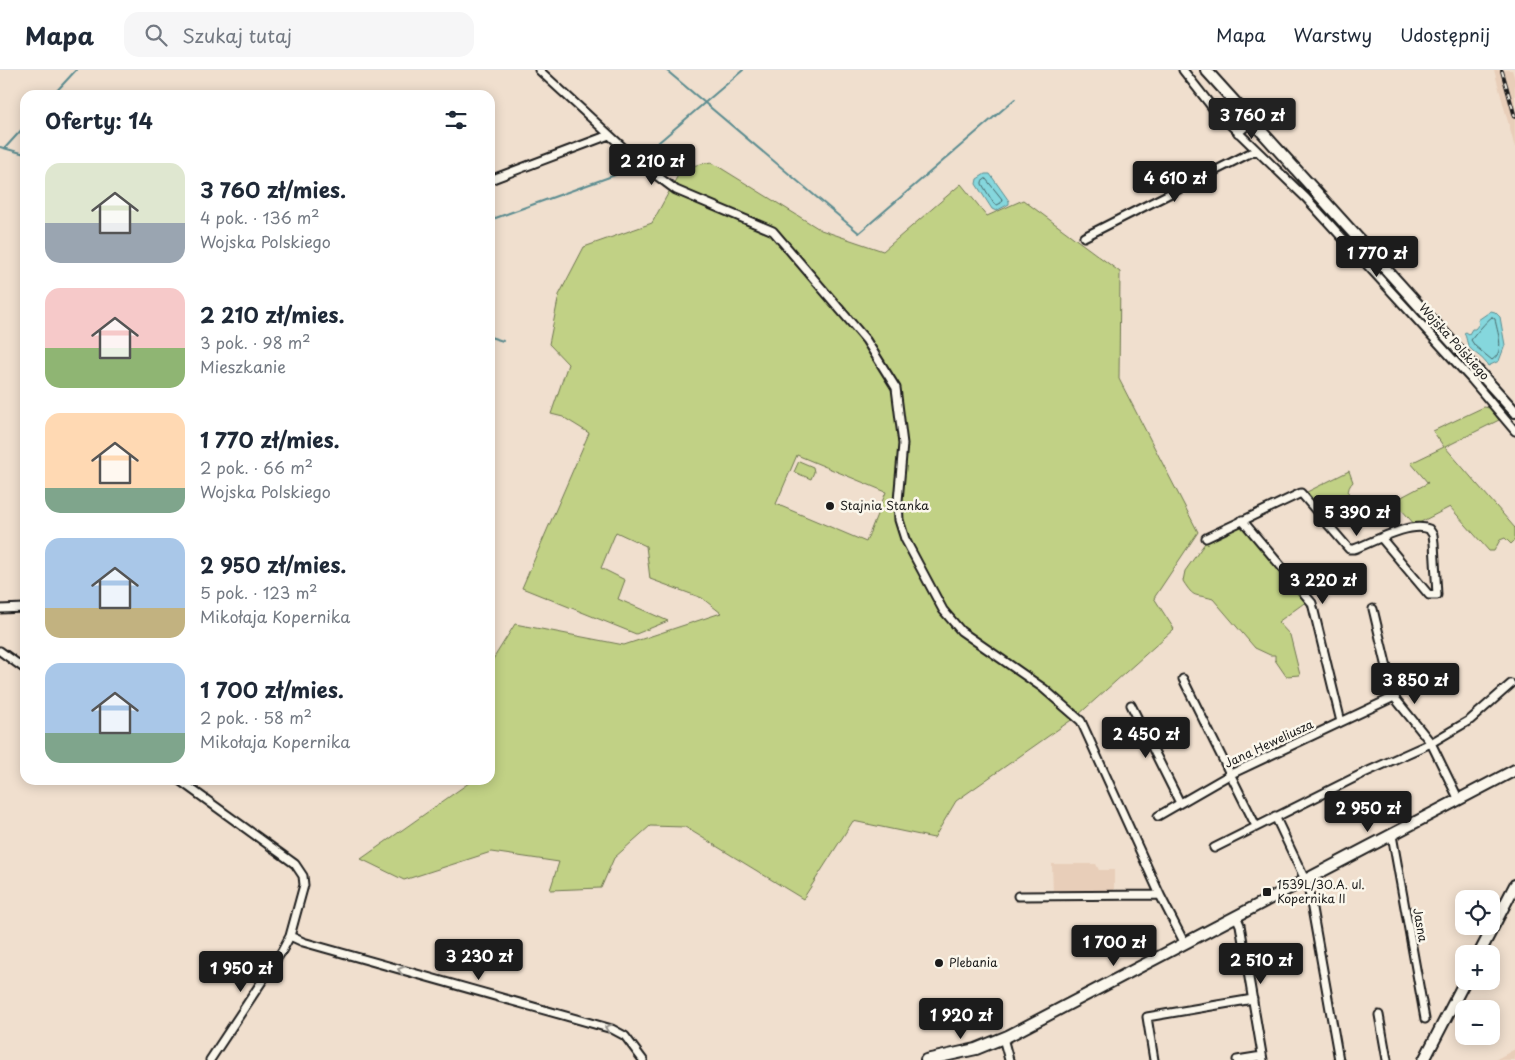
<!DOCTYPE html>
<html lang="pl">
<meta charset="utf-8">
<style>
body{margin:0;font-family:"Playpen Sans",sans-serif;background:#f6f6f7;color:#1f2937;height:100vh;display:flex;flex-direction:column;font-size:19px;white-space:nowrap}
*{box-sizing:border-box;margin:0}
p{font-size:16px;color:#747a83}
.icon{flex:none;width:28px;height:28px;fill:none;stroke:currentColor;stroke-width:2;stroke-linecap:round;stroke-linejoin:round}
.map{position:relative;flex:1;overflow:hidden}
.details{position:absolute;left:20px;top:20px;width:475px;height:695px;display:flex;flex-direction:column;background:#fff;border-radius:15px;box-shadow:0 2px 12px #0003}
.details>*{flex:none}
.controls{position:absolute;left:1455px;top:820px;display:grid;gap:10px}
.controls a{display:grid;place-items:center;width:45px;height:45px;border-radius:10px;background:#fff;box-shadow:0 2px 12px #0003;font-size:25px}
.price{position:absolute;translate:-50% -42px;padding:0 11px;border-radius:5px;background:#1c1c1c;color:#fff;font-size:16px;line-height:32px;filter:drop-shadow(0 1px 2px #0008)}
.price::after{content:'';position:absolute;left:50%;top:30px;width:15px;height:11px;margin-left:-8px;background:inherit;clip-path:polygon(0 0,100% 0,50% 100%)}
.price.on{background:#222;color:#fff}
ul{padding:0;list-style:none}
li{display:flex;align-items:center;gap:15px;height:125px;padding:0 25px}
li span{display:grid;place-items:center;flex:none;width:140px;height:100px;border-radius:15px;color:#555}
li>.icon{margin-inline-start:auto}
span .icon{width:60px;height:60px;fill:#fffc;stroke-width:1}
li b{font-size:21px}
h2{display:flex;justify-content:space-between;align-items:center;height:60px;padding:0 25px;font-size:21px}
header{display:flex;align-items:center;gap:30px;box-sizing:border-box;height:70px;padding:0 25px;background:#fff;border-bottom:1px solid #e0e1e3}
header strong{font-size:24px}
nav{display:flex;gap:28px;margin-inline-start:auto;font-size:18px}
.search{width:350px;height:45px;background:#f6f6f7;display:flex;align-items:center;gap:12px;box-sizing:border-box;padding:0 18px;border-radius:15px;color:#747a83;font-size:19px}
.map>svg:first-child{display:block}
</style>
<header>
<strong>Mapa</strong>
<div class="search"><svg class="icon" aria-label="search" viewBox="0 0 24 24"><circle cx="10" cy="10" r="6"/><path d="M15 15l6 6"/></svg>Szukaj tutaj</div>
<nav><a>Mapa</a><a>Warstwy</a><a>Udostępnij</a></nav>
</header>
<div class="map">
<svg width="1515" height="990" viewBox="0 0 1515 990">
<rect width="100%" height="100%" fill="#f0dfce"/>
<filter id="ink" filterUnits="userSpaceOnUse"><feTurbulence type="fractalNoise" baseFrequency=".02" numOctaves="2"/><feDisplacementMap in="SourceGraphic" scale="10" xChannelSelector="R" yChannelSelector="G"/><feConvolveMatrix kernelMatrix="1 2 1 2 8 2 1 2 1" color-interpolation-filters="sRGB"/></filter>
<g filter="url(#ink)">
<!-- built -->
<path fill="#e8ceb9" d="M1494,0H1512L1515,9V78Z
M1052,794H1096L1099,800H1114V823L1053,824Z
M1515,979V990H1495Z"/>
<!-- green -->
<path fill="#c1d185" stroke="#6e7650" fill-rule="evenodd" d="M711,92L821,160L883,181L961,114L987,146L1023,130L1120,202L1119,309L1198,462L1154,528L1174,559L1077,646L956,731L934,768L853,751L803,829L685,757L650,756L614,788L601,818L550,820L559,792L491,782L404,810L361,789L473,710H490V594L515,554L624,575L721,543L702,528L650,509L646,476L616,462L601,498L625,510L618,529L668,551L636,564L522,518L589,363L563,347L551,344L568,294L549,274L559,225L584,177L652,153L682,98ZM797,385L886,422L866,472L776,434Z
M1484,337L1490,338L1499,350L1445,377L1515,458V470L1511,474L1505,468L1500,470L1494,481H1489L1450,437L1415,455L1394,431L1428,413L1411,393L1444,377L1433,361Z
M799,391L813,397L814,402L811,409L794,402Z
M1349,401L1353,412C1346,419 1347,427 1354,435L1331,454L1307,427V422Z
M1240,456L1244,457L1307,531L1278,552L1290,565L1300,605L1286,606L1275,590V585H1270L1255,578L1213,529C1194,523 1195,530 1183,511L1185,501L1205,473Z"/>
<!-- water -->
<path fill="#85d7dd" stroke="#5b8c90" d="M985,104H990L1009,131V134L996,141L992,139L976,114L977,109Z
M1491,241L1495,242L1500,247L1503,264L1505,275L1499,291L1488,296C1484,288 1475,284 1470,278C1466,273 1467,268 1464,263L1466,262L1469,264L1472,259H1475L1479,254L1478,250Z"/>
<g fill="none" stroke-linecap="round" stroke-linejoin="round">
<!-- shore -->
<path stroke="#466769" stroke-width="1" d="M986,109L1002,129L1001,133L997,135L994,134L982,114V112Z
M1492,247L1495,249C1497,262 1506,281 1492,290L1475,276L1471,270C1474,266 1487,250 1492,247Z"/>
<!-- stream -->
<path stroke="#5b8c90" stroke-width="2" d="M666,0L859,163L1015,29
M53,25L76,0
M0,77L25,84
M5,78L25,56
M638,90L743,0
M490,150L615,105L635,93
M490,267L503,271"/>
<defs>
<path id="street" d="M539,0L641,94L676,120L773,161L866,270L896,318L903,374L898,431L899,450L905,469L943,540L961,561L1043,618L1081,651L1160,825L1185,874
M1183,0L1212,37L1306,128L1472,310L1515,361
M1238,63L1252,51
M490,110L609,65
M1084,167L1256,80
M1242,450L1312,533L1341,652
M1206,468L1301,423L1349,479H1354C1373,472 1410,451 1429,459L1433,465L1434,473L1437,525H1429L1382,469
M0,539L25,538
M1373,539L1394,627L1431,673L1459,730
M0,581L25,599
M1183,609L1256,756
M1131,635L1180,733
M179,710L295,794L303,806L304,815L290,866L282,881L210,990
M1158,746L1231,704L1394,627
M1275,746L1308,816L1339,990
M1392,765L1425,949
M1214,778L1364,703L1431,673L1470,650L1511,614
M1018,826L1160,825
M1236,846L1240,855L1263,990
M290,866L303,872L612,959L625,966L643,990
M1379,945L1387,990
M1003,968L1009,990
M1154,990L1147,947L1253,929
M1237,990L1262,986"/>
<path id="secondary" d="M1206,0L1515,342
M1479,884L1515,815
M926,990L976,979L1008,966L1515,700
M1424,990L1465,911"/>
</defs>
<!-- street casing -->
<use href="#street" stroke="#1c1c1c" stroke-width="11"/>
<!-- secondary casing -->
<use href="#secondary" stroke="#1c1c1c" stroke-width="14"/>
<!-- street -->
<use href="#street" stroke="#fbf7ec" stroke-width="7"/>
<!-- secondary -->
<use href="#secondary" stroke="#fbf7ec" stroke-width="10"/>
<defs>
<path id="rail" d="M1502,1L1515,47"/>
</defs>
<!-- rail casing -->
<use href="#rail" stroke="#1c1c1c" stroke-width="4"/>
<!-- rail -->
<use href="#rail" stroke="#fbf7ec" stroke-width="2" stroke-dasharray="5.5" stroke-linecap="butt"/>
</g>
<!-- one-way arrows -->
<defs><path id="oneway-chevron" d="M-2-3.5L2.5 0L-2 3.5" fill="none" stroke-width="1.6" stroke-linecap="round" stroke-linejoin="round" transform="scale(1.25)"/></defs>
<g stroke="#97948e">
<use href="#oneway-chevron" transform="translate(401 900) rotate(-164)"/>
<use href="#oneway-chevron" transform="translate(608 958) rotate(-161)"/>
</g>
</g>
<!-- markers -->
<g fill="#1c1c1c" stroke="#fbf7ec" stroke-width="2">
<circle cx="830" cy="436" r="5"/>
<rect x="1262" y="817" width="10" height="10" rx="2.5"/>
<circle cx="939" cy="893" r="5"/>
</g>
<g text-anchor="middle" stroke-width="5" stroke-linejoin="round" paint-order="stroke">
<!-- street labels -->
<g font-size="12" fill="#1c1c1c" stroke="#fbf7ec">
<text transform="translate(1454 272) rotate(48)" y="4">Wojska Polskiego</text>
<text transform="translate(1269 674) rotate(-25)" y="4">Jana Heweliusza</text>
<text transform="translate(1420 855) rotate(80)" y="4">Jasna</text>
</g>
<!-- poi labels -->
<g font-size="12" fill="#1c1c1c" stroke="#fbf7ec" text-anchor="start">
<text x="840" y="440">Stajnia Stanka</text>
<text x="1277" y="819">1539L/30.A. ul.<tspan x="1277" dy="14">Kopernika II</tspan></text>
<text x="949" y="897">Plebania</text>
</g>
</g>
</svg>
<div class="controls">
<a><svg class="icon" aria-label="locate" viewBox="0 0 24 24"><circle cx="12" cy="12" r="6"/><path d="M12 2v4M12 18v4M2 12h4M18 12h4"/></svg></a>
<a>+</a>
<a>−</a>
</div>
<b class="price on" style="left:1252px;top:70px">3 760 zł</b>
<b class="price" style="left:652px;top:116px">2 210 zł</b>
<b class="price" style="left:1175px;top:133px">4 610 zł</b>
<b class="price" style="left:1377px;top:208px">1 770 zł</b>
<b class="price" style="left:1357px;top:467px">5 390 zł</b>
<b class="price" style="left:1323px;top:535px">3 220 zł</b>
<b class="price" style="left:1415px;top:635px">3 850 zł</b>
<b class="price" style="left:1146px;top:689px">2 450 zł</b>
<b class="price" style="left:1368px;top:763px">2 950 zł</b>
<b class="price" style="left:1114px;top:897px">1 700 zł</b>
<b class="price" style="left:479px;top:911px">3 230 zł</b>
<b class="price" style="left:1261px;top:915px">2 510 zł</b>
<b class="price" style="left:241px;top:923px">1 950 zł</b>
<b class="price" style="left:961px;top:970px">1 920 zł</b>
<section class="details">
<h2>Oferty: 14<svg class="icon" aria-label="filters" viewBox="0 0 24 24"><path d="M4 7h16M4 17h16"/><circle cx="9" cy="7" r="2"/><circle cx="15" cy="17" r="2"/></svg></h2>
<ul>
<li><span style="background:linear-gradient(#dfe7d0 60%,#9aa5b1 0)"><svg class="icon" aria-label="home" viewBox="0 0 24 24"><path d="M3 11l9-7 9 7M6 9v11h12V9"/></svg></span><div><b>3 760 zł/mies.</b><p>4 pok. · 136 m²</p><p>Wojska Polskiego</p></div></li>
<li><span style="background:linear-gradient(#f6c9c9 60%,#8fb573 0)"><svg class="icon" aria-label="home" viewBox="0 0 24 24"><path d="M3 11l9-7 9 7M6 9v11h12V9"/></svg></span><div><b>2 210 zł/mies.</b><p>3 pok. · 98 m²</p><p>Mieszkanie</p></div></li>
<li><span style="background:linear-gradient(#ffd9b3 75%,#7fa58c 0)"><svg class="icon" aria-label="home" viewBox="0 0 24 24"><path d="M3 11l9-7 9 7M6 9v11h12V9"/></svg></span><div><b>1 770 zł/mies.</b><p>2 pok. · 66 m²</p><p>Wojska Polskiego</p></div></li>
<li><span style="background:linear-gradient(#a9c7e8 70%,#c2b280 0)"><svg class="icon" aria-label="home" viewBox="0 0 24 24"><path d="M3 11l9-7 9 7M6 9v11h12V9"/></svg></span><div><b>2 950 zł/mies.</b><p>5 pok. · 123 m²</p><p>Mikołaja Kopernika</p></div></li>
<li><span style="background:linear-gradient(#a9c7e8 70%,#7fa58c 0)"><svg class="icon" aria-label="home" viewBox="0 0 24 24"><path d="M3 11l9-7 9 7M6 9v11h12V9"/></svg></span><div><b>1 700 zł/mies.</b><p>2 pok. · 58 m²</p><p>Mikołaja Kopernika</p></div></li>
</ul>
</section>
</div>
